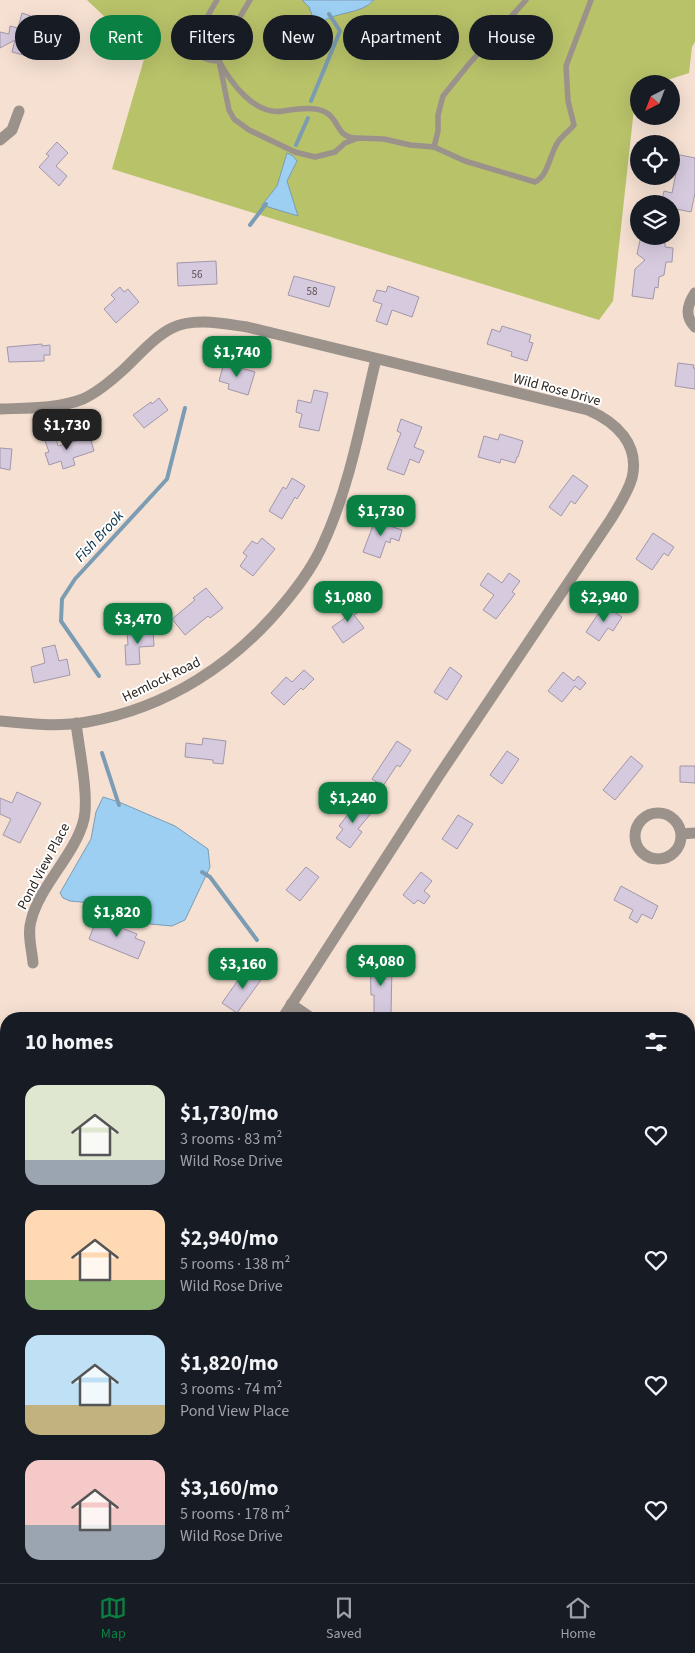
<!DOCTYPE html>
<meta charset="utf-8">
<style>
body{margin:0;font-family:"Source Sans 3",sans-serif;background:#20242c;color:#f1f3f6;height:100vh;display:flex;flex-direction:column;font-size:19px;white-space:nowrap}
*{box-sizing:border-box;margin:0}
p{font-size:16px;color:#9ea1a6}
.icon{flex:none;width:28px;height:28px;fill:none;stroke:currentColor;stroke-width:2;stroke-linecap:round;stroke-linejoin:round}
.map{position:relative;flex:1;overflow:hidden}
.details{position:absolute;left:0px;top:1012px;width:695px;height:571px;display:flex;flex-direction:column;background:#171b24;border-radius:20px 20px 0 0;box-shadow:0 5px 20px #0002}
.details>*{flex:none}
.guide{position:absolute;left:15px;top:15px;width:665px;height:45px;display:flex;gap:10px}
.needle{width:32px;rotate:222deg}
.tools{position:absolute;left:630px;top:75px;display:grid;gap:10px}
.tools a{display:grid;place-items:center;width:50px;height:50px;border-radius:50%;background:#171b24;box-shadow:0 5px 20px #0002;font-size:25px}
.price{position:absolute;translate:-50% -42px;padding:0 11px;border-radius:10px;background:#0b8043;color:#fff;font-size:16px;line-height:32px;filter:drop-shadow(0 1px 2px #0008)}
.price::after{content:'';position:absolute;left:50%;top:30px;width:15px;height:11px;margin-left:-8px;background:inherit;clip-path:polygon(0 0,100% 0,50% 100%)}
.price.current{background:#222;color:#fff}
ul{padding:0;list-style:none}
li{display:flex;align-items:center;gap:15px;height:125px;padding:0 25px}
li span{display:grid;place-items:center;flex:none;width:140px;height:100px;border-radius:15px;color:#555}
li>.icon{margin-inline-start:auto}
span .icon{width:60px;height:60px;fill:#fffc;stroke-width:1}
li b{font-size:21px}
h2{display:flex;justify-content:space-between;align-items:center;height:60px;padding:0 25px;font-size:21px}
.pill{padding:0 18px;border-radius:22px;background:#171b24;box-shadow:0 5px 20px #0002;font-size:18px;line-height:45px}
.pill.current{background:#0b8043;color:#fff}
.menu{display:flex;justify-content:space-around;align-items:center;height:70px;border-top:1px solid #363941;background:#171b24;font-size:14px;color:#9ea1a6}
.menu a{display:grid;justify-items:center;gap:2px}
.menu .current{color:#0b8043}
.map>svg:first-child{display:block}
</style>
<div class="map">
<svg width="695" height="1583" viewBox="0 0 695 1583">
<rect width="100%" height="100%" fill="#f5e0d2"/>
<!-- green -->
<path fill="#b8c269" d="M87,0H695V42L692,47L689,73L655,84H639V89L636,90L613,301L599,320L112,169L147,49L110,22Z
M6,1522V1578H29V1583H0V1524Z"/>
<!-- water -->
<path fill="#9dcff2" stroke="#7b9cb3" d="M302,0H374C361,15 335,11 321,23L314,20L309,7Z
M287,153L293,156L297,161L287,181L298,216L262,205L277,186Z
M103,797L119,802L175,826L208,849L210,867L185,920L172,926L150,924L112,905L70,901L63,898L60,893L91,839L96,812Z"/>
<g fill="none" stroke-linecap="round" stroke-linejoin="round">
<!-- stream -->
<path stroke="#7b9cb3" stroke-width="4" d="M311,101L340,31L329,14
M296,145L308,118
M250,225L266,204
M99,676L61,621L62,599L75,579L167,479L185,408
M102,753L119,805
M202,872L210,877L257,940
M26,1578V1583"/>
</g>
<!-- building -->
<path fill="#d6cade" stroke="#a297aa" d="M22,13L31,16L27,31H31L27,34L25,39L29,40L28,44L30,45L27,56L12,52L15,40L0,48V32L9,34L10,26L18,28Z
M57,142L68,153L56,166L67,176L59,186L39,167L49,156L46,154Z
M675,154L695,158V193L691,212L671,208V204H661L664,191L672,193L677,168L672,167Z
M641,236H663V243H665V247L673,248L672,262H666L664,275L659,277L658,288L655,287L653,299L632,296L635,269L645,260L637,254Z
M216,261L217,284L178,286L177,263Z
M294,276L335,287L329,307L288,295Z
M388,286L419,297L412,317L392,310L387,325L376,321L382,304L373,301L377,290L386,292Z
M120,287L124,292L128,289L139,302L116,323L104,309L115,299L111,295Z
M502,326L531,335L529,342L533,343L527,361L511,356L512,352L487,344L492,329L500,332Z
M42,344V346L50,345V355H44V361L9,362L7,347Z
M224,363L255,372L248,395L228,389L229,384L219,381Z
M678,363L694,365L693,368H695V389L675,386Z
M314,390L328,393L319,431L299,427L302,414L296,412L298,400L311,403Z
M159,398L168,410L144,428L133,415L151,402L152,404Z
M401,419L422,427L414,447L424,451L419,463L410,459L404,475L387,469L401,433L397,431Z
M500,434L523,441L518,457H517L515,463L501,459L500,463L478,457L484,436L498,440Z
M55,435L58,446L90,437L94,451L73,458L75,465L63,469L61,461L49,465L45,453L49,452L44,438Z
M0,448L12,449L10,470L0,468Z
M573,475L588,486L575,504L571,501L561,516L549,507Z
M292,478L305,486L297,499L295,497L282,519L269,511L283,487L286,489Z
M380,519L391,523L390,526L402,530L399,541L391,538L390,543L386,541L380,558L363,552L375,520L379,521Z
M653,533L674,547L668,556L664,553L652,570L636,559Z
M262,538L275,549L253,576L240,566L247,556L243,553L252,541L257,544Z
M488,573L502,583L509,573L520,581L512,592L515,594L496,619L483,610L494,595L480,585Z
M206,588L223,608L210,618L208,616L185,635L172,619L195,600L193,598Z
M351,601L359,612L354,615L364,628L343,643L332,627L345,618L339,609Z
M604,605L622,617L613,631L608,628L599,641L586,632Z
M153,629L154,646L139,647L140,664L126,665L125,645H128L127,631Z
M55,645L59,661L67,659L70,675L34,683L31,667L45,663L42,648Z
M450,667L462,676L447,700L434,692Z
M304,670L314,679L303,690L301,688L284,705L271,693L286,677L292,682Z
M563,672L574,681L578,676L586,683L580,690L575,686L562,702L548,691Z
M203,738L226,741L223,764L213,763V760L185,757L186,743L202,745Z
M397,741L411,750L400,767L397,765L383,786L372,779Z
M507,751L519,759L502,784L490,775Z
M631,756L643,766L615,800L603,790Z
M680,766H695V783L680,782Z
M17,792L41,803L20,843L3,835L11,819L0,814V798L12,803Z
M355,800L372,812L358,829L362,832L350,848L336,838L343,829L339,826L349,813L346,812Z
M458,815L473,824L457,849L442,839Z
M306,867L319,877L300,901L286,890Z
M421,872L432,881L424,891L430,896L424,904L418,900L414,904L403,895Z
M621,886L658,906L652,919L642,914L637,923L629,918L633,910L614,900Z
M97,918L137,934L135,938L145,942L138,959L89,939Z
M370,958H380V966H392L391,1015L374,1016V995H371Z
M248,966L263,977L237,1013L222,1003Z"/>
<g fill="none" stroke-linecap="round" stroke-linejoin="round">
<!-- service -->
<path stroke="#9b928c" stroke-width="5.5" d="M217,0C207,18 176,61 219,61C231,83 255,116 283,111C294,109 315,106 325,112C340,119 335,137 356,138
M250,0L229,35L219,61L229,110L234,119L249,130L295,152L315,157L335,152L345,143L358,138L384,139L410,145L434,147L465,161L535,182C549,175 549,155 558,142C562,136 569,131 574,125L568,101L566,66L591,0
M434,147L438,131V115L443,96L469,64L526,0
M689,1520L695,1510
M689,1556L693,1550L695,1543
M669,1583L672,1578"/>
<!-- minor -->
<path stroke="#9b928c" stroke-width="11" d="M0,140L12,130L19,111
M695,293C687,305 684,316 695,327
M0,409C27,408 57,409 83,399C98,392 111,381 123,370C138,356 154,337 172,328C194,317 225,324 247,327L588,410C616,422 640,444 632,478C628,492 619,506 611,519L438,777L282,1019
M0,721C29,724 58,727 87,722C167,708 235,664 286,601C300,584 314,565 323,544C350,486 361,421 376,359
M635 836a23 23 0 1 1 46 0a23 23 0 1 1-46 0Z
M681,834L695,833
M33,963C32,950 27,934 31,921C39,886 76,854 84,819C89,795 79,749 76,723
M291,1004L313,1019
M0,1197H6
M203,1583L205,1578"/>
<!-- secondary -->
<path stroke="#776b62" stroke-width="12" d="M689,1161L695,1149
M0,1447H6
M401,1578L417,1583"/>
</g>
<g text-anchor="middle" stroke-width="4" stroke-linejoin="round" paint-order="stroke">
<!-- number labels -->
<g font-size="11" fill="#564e4f">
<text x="197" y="278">56</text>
<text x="312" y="295">58</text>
</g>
<!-- street labels -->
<g font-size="14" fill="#2b241f" stroke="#fff">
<text transform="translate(557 389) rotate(15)" y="5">Wild Rose Drive</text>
<text transform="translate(161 679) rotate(-26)" y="5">Hemlock Road</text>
<text transform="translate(43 866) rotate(-62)" y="5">Pond View Place</text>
</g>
<!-- water labels -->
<g font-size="15" font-style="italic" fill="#052d45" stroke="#fff">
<text transform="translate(99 536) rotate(-47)" y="5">Fish Brook</text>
</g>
</g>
</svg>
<div class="tools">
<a><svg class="needle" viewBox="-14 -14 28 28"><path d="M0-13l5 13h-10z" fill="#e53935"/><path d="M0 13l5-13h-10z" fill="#9ea1a6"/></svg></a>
<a><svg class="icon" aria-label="locate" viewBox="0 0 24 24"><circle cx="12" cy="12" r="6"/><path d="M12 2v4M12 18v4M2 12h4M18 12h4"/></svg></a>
<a><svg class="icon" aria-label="layers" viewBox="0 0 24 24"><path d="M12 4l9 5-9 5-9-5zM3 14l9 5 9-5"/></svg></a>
</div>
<b class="price" style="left:237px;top:378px">$1,740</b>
<b class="price current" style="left:67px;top:451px">$1,730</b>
<b class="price" style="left:381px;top:537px">$1,730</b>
<b class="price" style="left:348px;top:623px">$1,080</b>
<b class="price" style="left:604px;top:623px">$2,940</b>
<b class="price" style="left:138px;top:645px">$3,470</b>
<b class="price" style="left:353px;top:824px">$1,240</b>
<b class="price" style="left:117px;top:938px">$1,820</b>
<b class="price" style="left:381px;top:987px">$4,080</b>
<b class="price" style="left:243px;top:990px">$3,160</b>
<div class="guide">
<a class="pill">Buy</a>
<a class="pill current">Rent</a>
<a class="pill">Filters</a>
<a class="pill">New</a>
<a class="pill">Apartment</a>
<a class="pill">House</a>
</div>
<section class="details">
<h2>10 homes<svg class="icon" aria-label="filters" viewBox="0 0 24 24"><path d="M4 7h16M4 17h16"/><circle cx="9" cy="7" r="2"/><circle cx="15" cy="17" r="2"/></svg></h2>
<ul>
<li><span style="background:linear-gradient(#dfe7d0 75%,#9aa5b1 0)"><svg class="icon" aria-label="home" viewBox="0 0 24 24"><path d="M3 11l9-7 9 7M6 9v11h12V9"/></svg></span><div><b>$1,730/mo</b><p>3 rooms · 83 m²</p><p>Wild Rose Drive</p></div><svg class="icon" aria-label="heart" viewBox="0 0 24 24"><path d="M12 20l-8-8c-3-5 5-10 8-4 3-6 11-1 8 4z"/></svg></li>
<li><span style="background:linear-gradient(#ffd9b3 70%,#8fb573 0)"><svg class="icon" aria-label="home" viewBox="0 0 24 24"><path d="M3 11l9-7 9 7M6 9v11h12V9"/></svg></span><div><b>$2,940/mo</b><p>5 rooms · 138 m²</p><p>Wild Rose Drive</p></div><svg class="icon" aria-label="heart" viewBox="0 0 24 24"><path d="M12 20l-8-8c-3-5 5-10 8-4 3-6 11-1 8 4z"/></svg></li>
<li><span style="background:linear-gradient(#bfe0f5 70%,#c2b280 0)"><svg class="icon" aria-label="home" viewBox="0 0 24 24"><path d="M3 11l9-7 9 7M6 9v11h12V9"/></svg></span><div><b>$1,820/mo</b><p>3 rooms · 74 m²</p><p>Pond View Place</p></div><svg class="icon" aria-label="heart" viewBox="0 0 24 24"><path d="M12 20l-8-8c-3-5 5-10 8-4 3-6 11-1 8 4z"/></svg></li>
<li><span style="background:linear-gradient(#f6c9c9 65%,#9aa5b1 0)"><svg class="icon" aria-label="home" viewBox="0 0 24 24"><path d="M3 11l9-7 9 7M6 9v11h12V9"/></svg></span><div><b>$3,160/mo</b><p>5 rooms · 178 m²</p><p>Wild Rose Drive</p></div><svg class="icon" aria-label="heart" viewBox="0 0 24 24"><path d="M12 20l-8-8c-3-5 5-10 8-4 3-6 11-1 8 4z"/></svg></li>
</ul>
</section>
</div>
<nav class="menu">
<a class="current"><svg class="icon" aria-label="map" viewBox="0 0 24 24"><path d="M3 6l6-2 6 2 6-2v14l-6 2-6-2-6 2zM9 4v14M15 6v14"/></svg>Map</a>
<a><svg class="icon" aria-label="saved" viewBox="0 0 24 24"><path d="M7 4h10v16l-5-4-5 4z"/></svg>Saved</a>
<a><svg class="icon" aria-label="home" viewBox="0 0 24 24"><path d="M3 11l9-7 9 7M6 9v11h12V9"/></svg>Home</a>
</nav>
